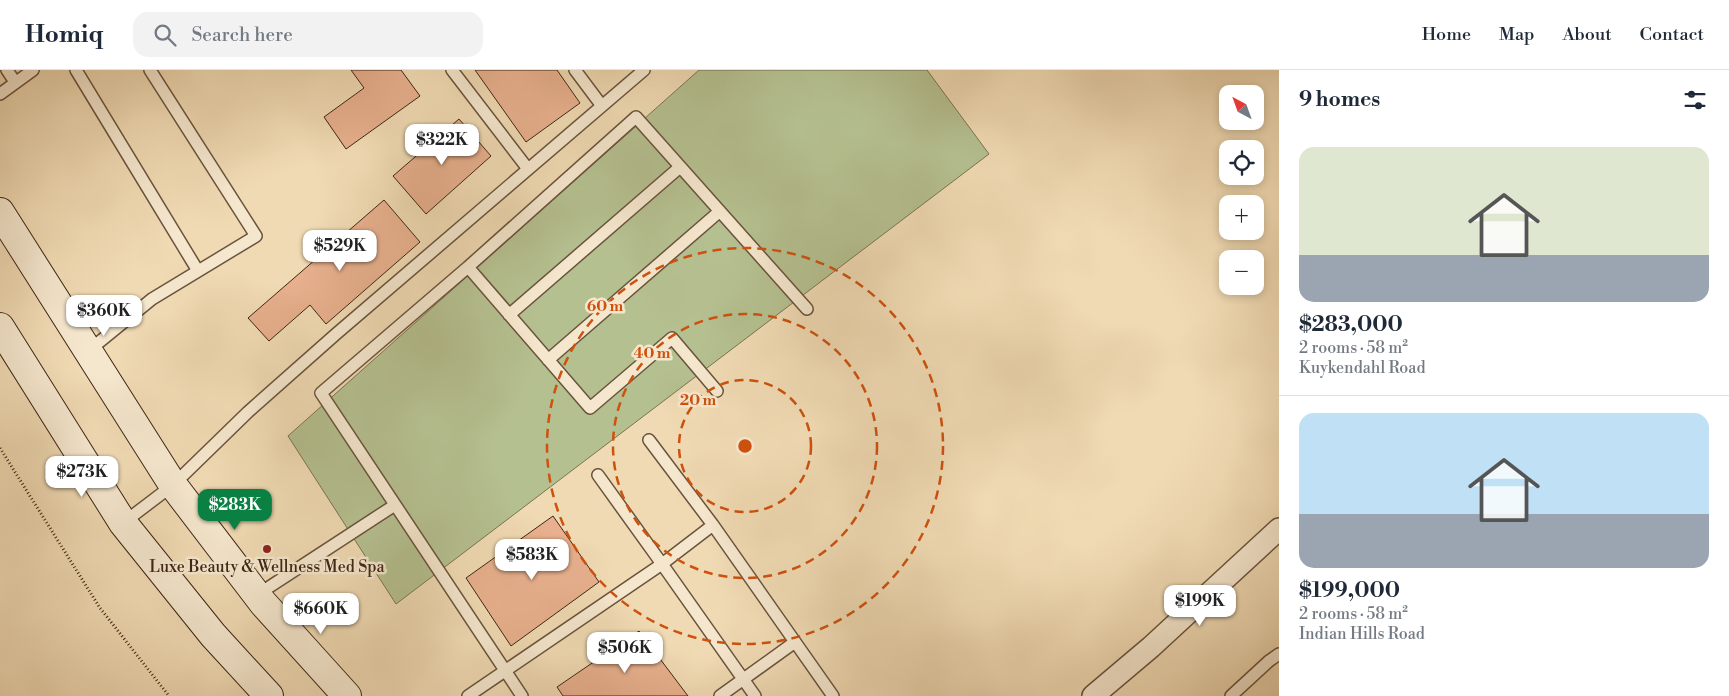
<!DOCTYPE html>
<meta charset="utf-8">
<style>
body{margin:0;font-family:"Libre Bodoni",serif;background:#f2f2f3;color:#1f2937;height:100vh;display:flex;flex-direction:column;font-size:19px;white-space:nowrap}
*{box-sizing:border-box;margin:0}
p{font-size:16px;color:#747a83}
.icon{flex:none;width:28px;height:28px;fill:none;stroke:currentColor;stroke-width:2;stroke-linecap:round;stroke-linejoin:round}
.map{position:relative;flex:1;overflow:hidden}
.sheet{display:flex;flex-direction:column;background:#fff;width:450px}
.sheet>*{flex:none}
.needle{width:32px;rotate:319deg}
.controls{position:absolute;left:1219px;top:15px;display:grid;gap:10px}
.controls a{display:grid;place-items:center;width:45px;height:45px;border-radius:10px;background:#fff;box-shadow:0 2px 8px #0003;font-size:25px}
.price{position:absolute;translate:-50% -42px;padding:0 11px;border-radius:10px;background:#fff;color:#222;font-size:16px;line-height:32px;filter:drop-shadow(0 1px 2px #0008)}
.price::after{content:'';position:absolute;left:50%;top:30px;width:15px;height:11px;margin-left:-8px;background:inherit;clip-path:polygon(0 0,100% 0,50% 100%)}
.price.selected{background:#0b8043;color:#fff}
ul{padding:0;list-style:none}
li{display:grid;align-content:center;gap:10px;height:265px;padding:0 20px}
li+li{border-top:1px solid #e0e1e3}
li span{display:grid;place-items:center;height:155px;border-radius:15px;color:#555}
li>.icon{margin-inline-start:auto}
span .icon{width:90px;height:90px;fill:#fffc;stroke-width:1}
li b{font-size:21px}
h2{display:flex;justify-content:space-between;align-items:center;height:60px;padding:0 20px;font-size:21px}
header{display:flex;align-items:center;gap:30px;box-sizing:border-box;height:70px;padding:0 25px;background:#fff;border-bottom:1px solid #e0e1e3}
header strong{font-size:24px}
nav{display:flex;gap:28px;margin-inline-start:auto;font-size:18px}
.search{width:350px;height:45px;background:#f2f2f3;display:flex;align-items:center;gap:12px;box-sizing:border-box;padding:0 18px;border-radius:15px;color:#747a83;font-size:19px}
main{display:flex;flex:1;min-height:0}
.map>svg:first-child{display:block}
</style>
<header>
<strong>Homiq</strong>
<div class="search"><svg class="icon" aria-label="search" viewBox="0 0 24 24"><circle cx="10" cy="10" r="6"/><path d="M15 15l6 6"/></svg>Search here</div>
<nav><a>Home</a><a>Map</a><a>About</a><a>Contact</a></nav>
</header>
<main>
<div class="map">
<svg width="1279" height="626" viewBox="0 0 1279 626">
<rect width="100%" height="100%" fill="#f0dab3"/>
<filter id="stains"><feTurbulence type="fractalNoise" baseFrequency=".004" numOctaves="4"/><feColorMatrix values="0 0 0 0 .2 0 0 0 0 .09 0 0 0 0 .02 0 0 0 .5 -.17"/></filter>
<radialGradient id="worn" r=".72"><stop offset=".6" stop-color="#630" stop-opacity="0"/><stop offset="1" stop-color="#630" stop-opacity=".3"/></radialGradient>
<!-- green -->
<path fill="#b5c090" stroke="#7a7352" d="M699,0H927L989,84L396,534L288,366Z"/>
<!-- building -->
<path fill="#e8b08e" stroke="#3e2615" d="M351,0H401L420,26L346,79L324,47L364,18Z
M475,0H557L580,33L526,72Z
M459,49L491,86L426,144L393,106Z
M384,130L420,172L326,254L310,235L269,271L248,248Z
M553,446L599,512L511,576L466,508Z
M639,561L688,626H563L557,617Z"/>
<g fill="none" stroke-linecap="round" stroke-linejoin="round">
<defs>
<path id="service" d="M7,0L15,12
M76,0L198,201
M452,0L528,99
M575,0L602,36
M0,24L33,0
M468,197L636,47L807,239
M509,245L680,97
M87,282L152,229L256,166L150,0
M548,290L720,141
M598,405L662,494L713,455L649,370
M123,453L173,415L248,342L336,264L644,0
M713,455L833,626
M257,525L395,435
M468,626L662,494L755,626
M522,626L321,323L468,197L590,338L672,268L717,321
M720,626L795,572
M1231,626L1269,591L1279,584"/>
<path id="minor" d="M1093,626L1151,577L1279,459"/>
<path id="secondary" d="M0,142L173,415L263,533L347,626
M0,257L123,453L213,565L269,626"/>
</defs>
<!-- service casing -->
<use href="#service" stroke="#6a533c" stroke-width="14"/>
<!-- minor casing -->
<use href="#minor" stroke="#6a533c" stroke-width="24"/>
<!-- secondary casing -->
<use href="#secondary" stroke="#3e2615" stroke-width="30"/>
<!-- path -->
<path stroke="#3e2615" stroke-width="3" stroke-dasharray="1 2.5" stroke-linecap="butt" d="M0,378L100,538L169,626"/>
<!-- service -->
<use href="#service" stroke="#f5e7ce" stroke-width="11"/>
<!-- minor -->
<use href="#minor" stroke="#f5e7ce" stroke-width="21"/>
<!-- secondary -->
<use href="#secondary" stroke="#f5e7ce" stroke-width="28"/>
</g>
<!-- distance rings -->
<g fill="none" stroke="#ce510d" stroke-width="2.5" stroke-dasharray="9 6">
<circle cx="745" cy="376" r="66"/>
<circle cx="745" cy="376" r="132"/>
<circle cx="745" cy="376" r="198"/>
</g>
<!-- markers -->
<circle fill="#8f2418" stroke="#f5e7ce" stroke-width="2" cx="267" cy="479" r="5"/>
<g text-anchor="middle" stroke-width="5" stroke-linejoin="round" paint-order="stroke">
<!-- poi labels -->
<g font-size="16" fill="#3e2615" stroke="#f5e7ce">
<text x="267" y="502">Luxe Beauty &amp; Wellness Med Spa</text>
</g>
</g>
<circle cx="745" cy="376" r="8" fill="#ce510d" stroke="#f5e7ce" stroke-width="2.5"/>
<g font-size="15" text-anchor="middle" font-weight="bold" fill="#ce510d" stroke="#f5e7ce" stroke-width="5" stroke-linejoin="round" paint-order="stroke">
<text x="605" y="241">60 m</text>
<text x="652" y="288">40 m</text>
<text x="698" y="335">20 m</text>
</g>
<rect width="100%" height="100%" filter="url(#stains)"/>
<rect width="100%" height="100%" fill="url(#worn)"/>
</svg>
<div class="controls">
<a><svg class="needle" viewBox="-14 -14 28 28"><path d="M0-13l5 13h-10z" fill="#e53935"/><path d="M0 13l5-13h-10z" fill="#747a83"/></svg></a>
<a><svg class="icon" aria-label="locate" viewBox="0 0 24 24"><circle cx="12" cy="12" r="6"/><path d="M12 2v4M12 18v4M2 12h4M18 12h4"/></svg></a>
<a>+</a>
<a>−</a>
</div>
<b class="price" style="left:442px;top:96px">$322K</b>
<b class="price" style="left:340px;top:202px">$529K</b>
<b class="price" style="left:104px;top:267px">$360K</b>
<b class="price" style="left:82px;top:428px">$273K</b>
<b class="price selected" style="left:235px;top:461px">$283K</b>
<b class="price" style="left:532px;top:511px">$583K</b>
<b class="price" style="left:1200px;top:557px">$199K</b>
<b class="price" style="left:321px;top:565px">$660K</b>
<b class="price" style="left:625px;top:604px">$506K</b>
</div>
<section class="sheet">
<h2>9 homes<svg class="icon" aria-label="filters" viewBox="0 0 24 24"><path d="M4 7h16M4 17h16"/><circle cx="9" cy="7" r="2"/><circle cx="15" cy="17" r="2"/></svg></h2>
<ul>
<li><span style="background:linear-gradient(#dfe7d0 70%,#9aa5b1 0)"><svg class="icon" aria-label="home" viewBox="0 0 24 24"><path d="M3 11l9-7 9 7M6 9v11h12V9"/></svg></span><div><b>$283,000</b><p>2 rooms · 58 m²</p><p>Kuykendahl Road</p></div></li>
<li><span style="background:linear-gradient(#bfe0f5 65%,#9aa5b1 0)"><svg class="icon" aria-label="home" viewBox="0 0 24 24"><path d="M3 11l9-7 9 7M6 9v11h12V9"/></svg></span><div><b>$199,000</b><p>2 rooms · 58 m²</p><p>Indian Hills Road</p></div></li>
</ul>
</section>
</main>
